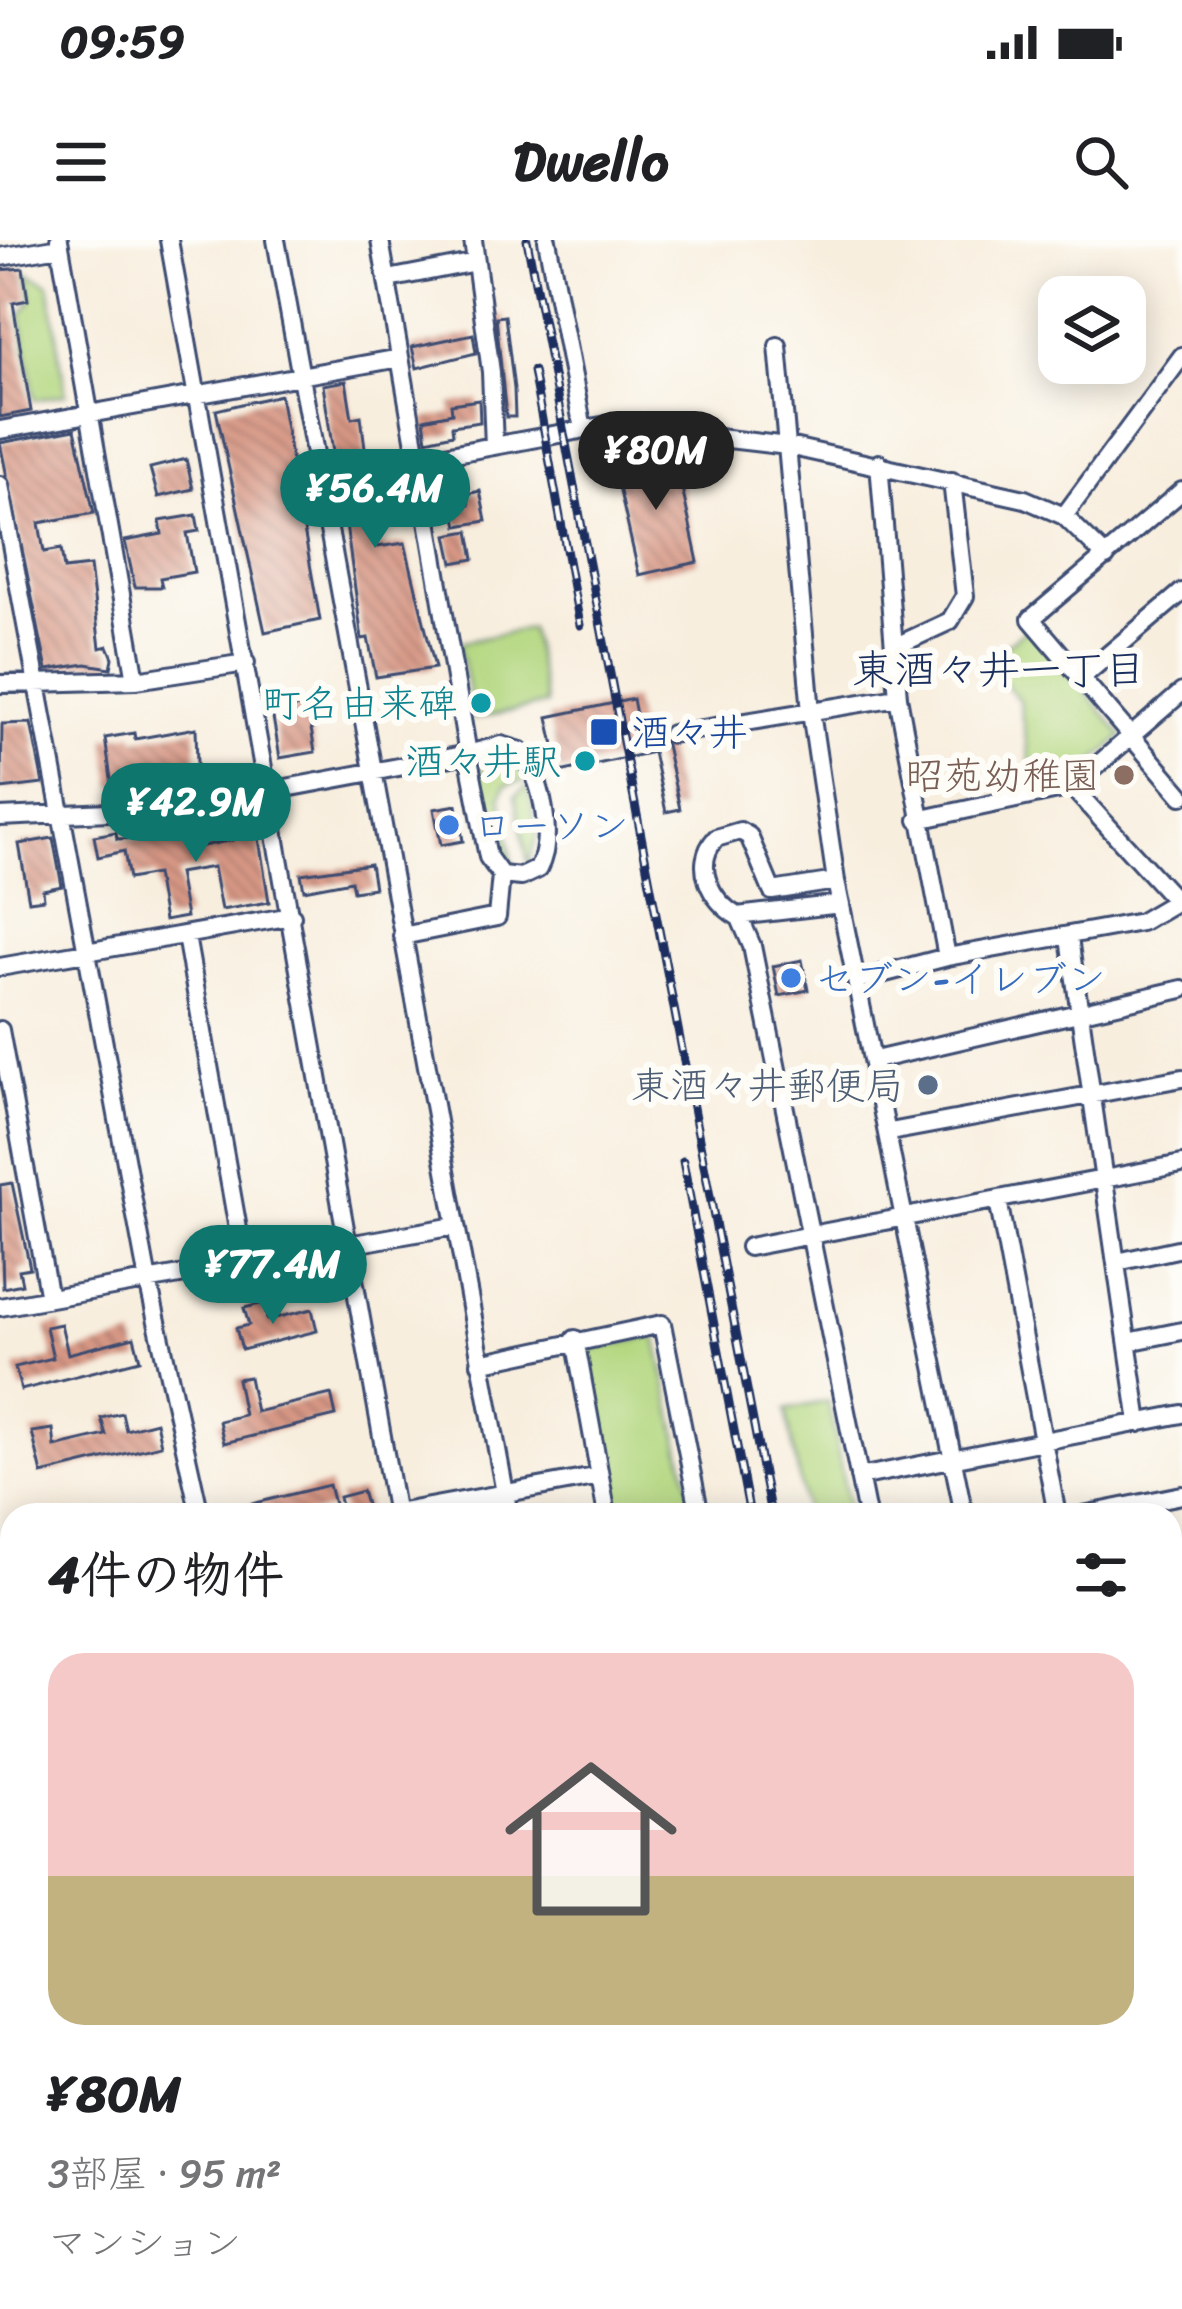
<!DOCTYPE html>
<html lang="ja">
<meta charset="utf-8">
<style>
body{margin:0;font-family:Sriracha,"Klee One",sans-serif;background:#f2f2f2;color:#202124;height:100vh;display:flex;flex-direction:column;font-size:45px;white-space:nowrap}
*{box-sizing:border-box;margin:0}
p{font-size:39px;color:#757577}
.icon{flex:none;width:66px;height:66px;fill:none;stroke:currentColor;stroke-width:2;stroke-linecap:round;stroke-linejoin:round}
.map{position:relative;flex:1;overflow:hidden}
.details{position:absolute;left:0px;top:1263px;width:1182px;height:807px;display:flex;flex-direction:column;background:#fff;border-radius:36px 36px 0 0;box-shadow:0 6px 30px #0003}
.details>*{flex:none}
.tools{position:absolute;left:1038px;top:36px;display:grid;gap:24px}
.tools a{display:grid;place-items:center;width:108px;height:108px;border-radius:24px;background:#fff;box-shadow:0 6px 30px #0003;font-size:60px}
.price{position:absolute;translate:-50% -102px;padding:0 27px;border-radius:42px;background:#0f766e;color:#fff;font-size:39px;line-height:78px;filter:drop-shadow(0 3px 6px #0008)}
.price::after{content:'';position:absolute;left:50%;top:72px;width:36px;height:27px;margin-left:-18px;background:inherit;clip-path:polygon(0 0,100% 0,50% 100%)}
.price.selected{background:#222;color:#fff}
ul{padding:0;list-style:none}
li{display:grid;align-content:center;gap:24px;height:636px;padding:0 48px}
li span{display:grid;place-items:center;height:372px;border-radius:36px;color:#555}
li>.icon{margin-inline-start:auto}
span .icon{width:216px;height:216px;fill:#fffc;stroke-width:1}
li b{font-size:51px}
h2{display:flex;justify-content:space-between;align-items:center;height:144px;padding:0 48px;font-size:51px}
.status{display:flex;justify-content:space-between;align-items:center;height:84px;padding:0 60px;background:#fff;direction:ltr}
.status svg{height:33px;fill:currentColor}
header{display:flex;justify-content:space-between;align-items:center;height:156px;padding:0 48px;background:#fff;font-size:54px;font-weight:700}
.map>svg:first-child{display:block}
</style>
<div class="status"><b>09:59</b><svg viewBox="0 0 49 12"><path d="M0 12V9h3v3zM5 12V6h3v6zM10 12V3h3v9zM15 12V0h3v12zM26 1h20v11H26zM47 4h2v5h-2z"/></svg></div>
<header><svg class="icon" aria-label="menu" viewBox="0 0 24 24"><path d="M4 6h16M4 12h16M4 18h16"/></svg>Dwello<svg class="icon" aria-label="search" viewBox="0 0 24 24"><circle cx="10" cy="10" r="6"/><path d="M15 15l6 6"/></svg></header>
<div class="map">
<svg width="1182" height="2069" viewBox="0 0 1182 2069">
<defs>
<pattern id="forest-crowns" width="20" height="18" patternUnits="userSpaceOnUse" patternTransform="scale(3)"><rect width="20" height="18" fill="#8eb86e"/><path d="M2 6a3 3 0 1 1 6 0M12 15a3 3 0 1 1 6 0" fill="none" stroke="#73965e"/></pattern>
<pattern id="building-back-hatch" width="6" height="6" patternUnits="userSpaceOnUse" patternTransform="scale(3)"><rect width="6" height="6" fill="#d79784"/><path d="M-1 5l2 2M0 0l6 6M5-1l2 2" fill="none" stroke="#ae7c6f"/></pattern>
</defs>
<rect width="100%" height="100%" fill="#fdfcf7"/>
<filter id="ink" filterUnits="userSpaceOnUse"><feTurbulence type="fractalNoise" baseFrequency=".00833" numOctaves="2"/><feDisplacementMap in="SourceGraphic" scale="24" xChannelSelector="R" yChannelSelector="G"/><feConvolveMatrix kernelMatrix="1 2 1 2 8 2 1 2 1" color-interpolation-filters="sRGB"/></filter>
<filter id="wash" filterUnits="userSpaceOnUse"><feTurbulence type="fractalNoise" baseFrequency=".004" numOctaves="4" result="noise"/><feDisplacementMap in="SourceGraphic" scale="48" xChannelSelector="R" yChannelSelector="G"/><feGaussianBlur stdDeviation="2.7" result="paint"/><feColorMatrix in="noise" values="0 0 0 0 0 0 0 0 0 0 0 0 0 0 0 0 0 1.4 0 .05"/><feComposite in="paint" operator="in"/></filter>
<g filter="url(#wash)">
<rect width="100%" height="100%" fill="#f8eede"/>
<!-- green -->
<path fill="#b3d77f" stroke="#67836e" stroke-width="3" d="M28,33L49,44L66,154L35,160L21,75L32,60Z
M1030,386L1123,496L1070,542L1035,551L1019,460L986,421Z
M530,388L546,464L474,479L459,403Z
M507,517L518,523L525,541L506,545L501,556L514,630L498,621L479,535L485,524Z
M528,546L538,595L528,624L515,556Z
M656,1096L695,1275H615L585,1111Z
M828,1161L850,1275H806L786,1170Z"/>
<!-- forest -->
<path fill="url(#forest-crowns)" stroke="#547466" stroke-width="3" d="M0,1604L12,1614V1769L0,1775Z"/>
<g id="blocks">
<!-- building -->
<path fill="url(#building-back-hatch)" d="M23,28L28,60L13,63L31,171L0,177V30Z
M505,76L514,149L515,177H506L496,77Z
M473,94L476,113L417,128L412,107Z
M346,141L352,178L361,176L369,240L393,235L399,263L368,269L373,297L377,307L405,303L435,428L376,437L368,398L362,399L340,241L333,242L329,220L334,219L323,145Z
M280,155L320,380L265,392L216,170Z
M479,160L480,182L452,186L453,194L427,200L424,179L452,173L451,164Z
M75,189L94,273L39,283L44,312L61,309L64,329L90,326L100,408L108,406L113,418L111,428L86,424L47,430L0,203Z
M674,211L698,322L639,335L614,225Z
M186,219L193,249L158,257L150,228Z
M480,251L486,281L458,286L454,268L469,265L467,254Z
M196,275L199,291L187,293L194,332L160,338L162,347H135L125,301L162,294L160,281Z
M469,291L474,319L453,323L447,295Z
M633,459L641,500L660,497L666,505L680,569L666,572L653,512L560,532L548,477Z
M307,465L315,512L280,518L272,472Z
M31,483L43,544L1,549L2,484Z
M196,488L197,525L185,527L187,537L112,546L105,498L134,493L135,499Z
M457,565L463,601L441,605L434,569Z
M247,579L257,586L269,662L221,670L213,627L178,633L186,677L164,681L156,634L129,639L124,611L98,617L94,596L116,592L117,599L145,598L187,592L188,600L202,597L203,606L233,600L230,582Z
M53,598L62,646L43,650L44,659L29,661L19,604Z
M370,624L374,648L353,651L351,641L304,650L301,634Z
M802,720L808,750L779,756L773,726Z
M12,943L30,1028L19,1030L22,1044L3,1048L0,945Z
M264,1063L267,1080L312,1069L317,1091L242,1110L236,1088L249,1085L244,1068Z
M61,1084L68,1114L134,1097L140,1120L21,1150L15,1127L53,1118L46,1087Z
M249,1137L256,1172L331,1154L336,1176L224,1203L219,1181L244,1175L237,1139Z
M122,1173L126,1190L156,1182L161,1205L42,1234L32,1192L53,1189L55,1207L106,1195L101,1178Z
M329,1245L335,1268L306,1275H228L227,1270Z
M362,1251L369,1275H343L339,1257Z"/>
</g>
</g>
<g filter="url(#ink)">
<use href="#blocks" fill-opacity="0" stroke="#3c4c71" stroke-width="3"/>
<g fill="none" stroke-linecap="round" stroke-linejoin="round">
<defs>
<path id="minor" d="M59,0L136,440
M169,0L396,1275
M276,0L509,1275
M473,0L491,132L494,206
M547,0L583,189
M0,17L60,7
M388,39L476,22
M778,106L811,472L836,641L964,1275
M0,190L400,118
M418,220L607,185L788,206L1025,259L1064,276L1106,317
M879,223L898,457L947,717
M0,245L148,1041L200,1275
M1182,251L1031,379L1182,556
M1064,276L1182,116
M894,407L950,381L965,356L952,241
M1081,438L1182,352
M0,444L136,440L246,423
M672,494L898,457
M501,505L521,511C542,539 555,597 538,629L521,637L501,635L488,617L468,514Z
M1072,547L1177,662
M0,577L174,569L468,514L380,0
M918,580L1072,547L1182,452
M836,641L772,651L749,596L740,591L716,598C692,625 711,661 737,676L841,664
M739,676L752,706L867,1275
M186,696L244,1023
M402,696L497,677L501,635
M1069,698L1139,1183
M0,727L292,676
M858,740L947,717L1141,682L1182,658
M0,790L49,1058
M875,820L1182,749
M890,892L1182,838
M998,960L1057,1275
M749,1007L1182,924
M1117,1022L1182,1008
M0,1067L455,986
M575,1099L607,1275
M1128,1102L1182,1091
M480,1123L662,1084L700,1275
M859,1237L1182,1174
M396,1273L600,1236
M1083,1275L1182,1255
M1170,1334L1182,1332
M1172,1424L1182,1494
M1170,1602L1182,1598
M1170,1718L1182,1743
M1170,1957L1182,1981
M1170,1997L1182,1992
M0,2016L12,1991
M615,2058L620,2069
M736,2058L742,2069
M831,2058L837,2069
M928,2058L935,2069
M1038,2058L1045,2069
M1129,2058L1135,2069
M893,2069L916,2058"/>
<path id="highway" d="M0,1429L12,1460
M0,1488L12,1515
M276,2058L282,2069
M307,2058L313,2069"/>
</defs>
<!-- minor casing -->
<use href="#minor" stroke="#3c4c71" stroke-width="22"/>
<!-- highway casing -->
<use href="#highway" stroke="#3c4c71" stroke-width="30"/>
<!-- minor -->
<use href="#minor" stroke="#fff" stroke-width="16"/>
<!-- highway -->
<use href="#highway" stroke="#f8bf6c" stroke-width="24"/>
<defs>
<path id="rail" d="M527,0L771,1275
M533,131L580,385
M683,921L750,1275
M1009,2058L1015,2069"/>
</defs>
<!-- rail casing -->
<use href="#rail" stroke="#1b2f5e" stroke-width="9"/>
<!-- rail -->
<use href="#rail" stroke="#fdfcf7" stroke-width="4.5" stroke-dasharray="14" stroke-linecap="butt"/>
</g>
</g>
<!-- markers -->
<g fill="#0f9aa8" stroke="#fdfcf7" stroke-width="4.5">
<circle cx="481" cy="463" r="12"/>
<circle cx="585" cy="521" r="12"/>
</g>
<rect fill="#1a4fb4" stroke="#fdfcf7" stroke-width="4.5" x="589" y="477" width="30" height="30" rx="6"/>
<circle fill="#8d6e63" stroke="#fdfcf7" stroke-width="4.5" cx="1124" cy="535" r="12"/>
<g fill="#3f7fe0" stroke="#fdfcf7" stroke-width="4.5">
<circle cx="449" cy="585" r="12"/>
<circle cx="791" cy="738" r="12"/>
</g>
<circle fill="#5c6f8a" stroke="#fdfcf7" stroke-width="4.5" cx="928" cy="845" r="12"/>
<g text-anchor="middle" stroke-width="12" stroke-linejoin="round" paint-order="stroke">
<!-- culture labels -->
<g font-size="39" fill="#0d838f" stroke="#fdfcf7" text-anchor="end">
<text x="457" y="477">町名由来碑</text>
<text x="561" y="535">酒々井駅</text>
</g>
<!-- transit labels -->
<g font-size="39" fill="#164399" stroke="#fdfcf7" text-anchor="start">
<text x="631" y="506">酒々井</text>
</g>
<!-- education labels -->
<g font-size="39" fill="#785e54" stroke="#fdfcf7" text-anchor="end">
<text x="1100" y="549">昭苑幼稚園</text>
</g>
<!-- shop labels -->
<g font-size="39" fill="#366cbe" stroke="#fdfcf7" text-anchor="start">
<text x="473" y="599">ローソン</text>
<text x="815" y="752">セブン-イレブン</text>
</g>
<!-- service labels -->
<g font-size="39" fill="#4e5e75" stroke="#fdfcf7" text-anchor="end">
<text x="904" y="859">東酒々井郵便局</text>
</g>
<!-- neighbourhood labels -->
<g font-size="42" fill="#1b2f5e" stroke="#fdfcf7">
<text x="999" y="444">東酒々井一丁目</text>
</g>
</g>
</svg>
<div class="tools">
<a><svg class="icon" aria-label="layers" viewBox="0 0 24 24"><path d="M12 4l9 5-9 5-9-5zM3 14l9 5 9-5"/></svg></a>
</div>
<b class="price selected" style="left:656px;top:273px">¥80M</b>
<b class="price" style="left:375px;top:311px">¥56.4M</b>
<b class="price" style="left:196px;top:625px">¥42.9M</b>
<b class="price" style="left:273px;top:1087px">¥77.4M</b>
<section class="details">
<h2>4件の物件<svg class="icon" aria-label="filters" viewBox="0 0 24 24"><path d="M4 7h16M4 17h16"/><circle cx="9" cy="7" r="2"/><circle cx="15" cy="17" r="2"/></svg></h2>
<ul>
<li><span style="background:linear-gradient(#f6c9c9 60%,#c2b280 0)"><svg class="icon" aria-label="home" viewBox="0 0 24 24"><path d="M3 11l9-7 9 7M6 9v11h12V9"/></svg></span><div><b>¥80M</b><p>3部屋 · 95 m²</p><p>マンション</p></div></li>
</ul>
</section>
</div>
